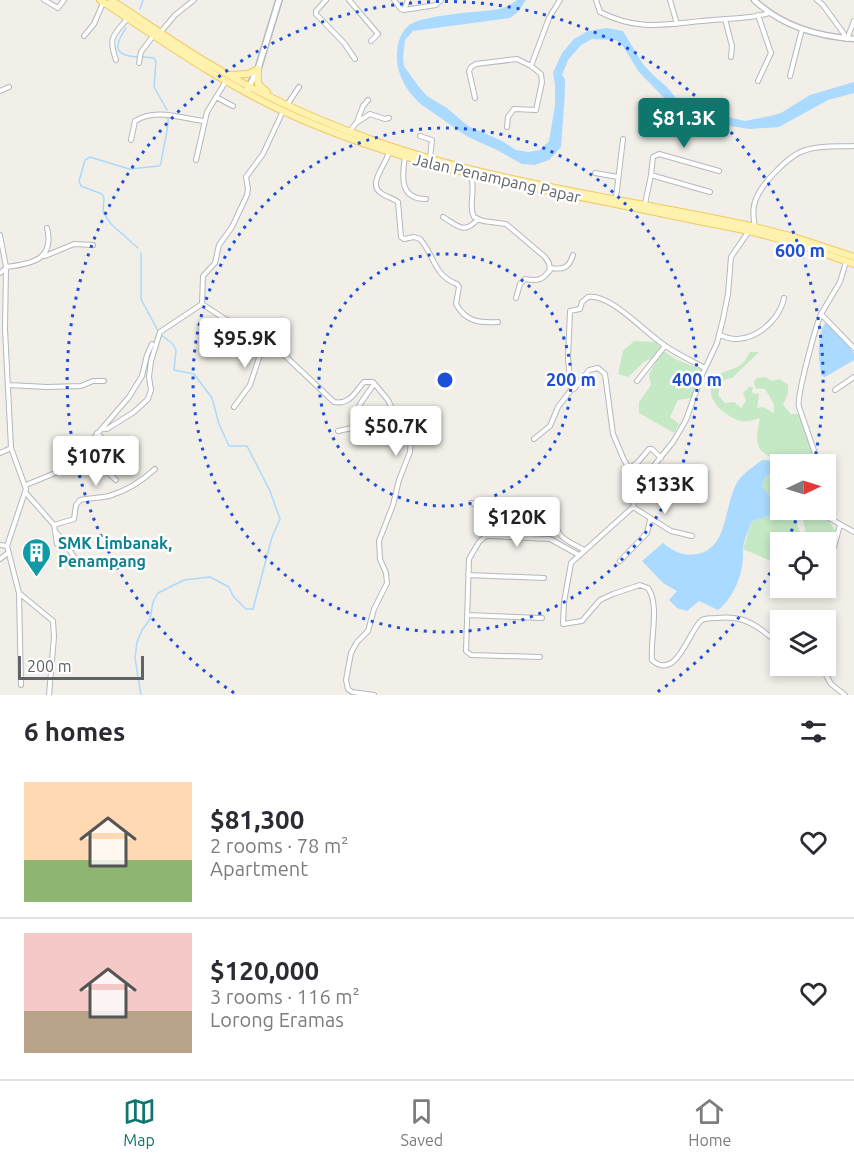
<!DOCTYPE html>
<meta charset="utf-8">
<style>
body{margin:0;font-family:Ubuntu,sans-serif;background:#f2f2f3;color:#2b2b33;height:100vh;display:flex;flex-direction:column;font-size:22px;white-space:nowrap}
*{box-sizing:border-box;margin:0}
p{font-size:20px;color:#7c7c81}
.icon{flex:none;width:33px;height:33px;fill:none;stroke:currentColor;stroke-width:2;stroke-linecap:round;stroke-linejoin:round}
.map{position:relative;height:695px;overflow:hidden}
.panel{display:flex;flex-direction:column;background:#fff;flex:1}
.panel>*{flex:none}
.needle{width:39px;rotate:86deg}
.buttons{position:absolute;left:770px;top:454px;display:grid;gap:12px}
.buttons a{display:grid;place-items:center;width:66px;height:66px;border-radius:0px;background:#fff;box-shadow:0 3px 9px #0003;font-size:30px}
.scale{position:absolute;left:18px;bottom:15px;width:126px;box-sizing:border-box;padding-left:6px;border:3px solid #5f6368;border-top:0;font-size:16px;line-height:21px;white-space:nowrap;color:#5f6368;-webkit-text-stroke:4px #fff;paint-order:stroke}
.price{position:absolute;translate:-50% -51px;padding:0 14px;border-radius:6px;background:#fff;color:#222;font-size:20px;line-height:39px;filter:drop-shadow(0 2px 3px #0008)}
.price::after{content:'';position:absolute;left:50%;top:36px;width:18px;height:14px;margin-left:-9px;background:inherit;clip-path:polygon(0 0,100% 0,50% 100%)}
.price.on{background:#0f766e;color:#fff}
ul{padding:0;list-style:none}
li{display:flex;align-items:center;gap:18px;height:150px;padding:0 24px}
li+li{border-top:2px solid #e1e1e2}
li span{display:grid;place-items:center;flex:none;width:168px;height:120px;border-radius:0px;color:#555}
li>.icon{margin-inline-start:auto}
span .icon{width:72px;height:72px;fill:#fffc;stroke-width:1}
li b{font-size:26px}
h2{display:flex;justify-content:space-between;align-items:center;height:72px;padding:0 24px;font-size:26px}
.dock{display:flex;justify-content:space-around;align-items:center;height:84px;border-top:2px solid #e1e1e2;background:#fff;font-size:16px;color:#7c7c81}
.dock a{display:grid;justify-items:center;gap:3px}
.dock .on{color:#0f766e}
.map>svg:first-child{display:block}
</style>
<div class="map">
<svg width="854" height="695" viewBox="0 0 854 695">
<rect width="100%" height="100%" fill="#f1efe8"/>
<!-- green -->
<path fill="#c5e8c5" d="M634,341L656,342L665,352L675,359L703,370L691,398L678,400L670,417L679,424L674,433L639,413V402L651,385L649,375L658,358L654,357L644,362L628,377L618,374L623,351Z
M750,352H759L732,378L726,379L721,383L718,395L725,403L734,402L741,408L746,401L743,393L749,387H753L752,393L759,394L757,408L763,407L774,413V404L765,389L755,388L754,381L757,378L765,377L772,381L780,379L788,385V393L783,405L791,414H800L818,465H780V500L772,498L762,487L764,478L775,471L777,461C772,456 769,457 764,453C753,446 758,428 760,418C743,423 740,423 725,413C711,404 704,385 720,374C727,370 736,369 742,364C745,361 748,355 750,352Z
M825,500L826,517L837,533L825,557V543H808L803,520L798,518L797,524L801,535L797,540L780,543L778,548L780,560L776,558L771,561L743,549L752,521L783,512L794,516L795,510H825Z"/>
<!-- water -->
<path fill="#aadaff" d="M517,0H526L518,12L510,18L413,31L405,40L403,57L404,66L419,87L427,96L447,108L468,126L502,141L516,150L528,152L540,150L549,141L555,106V84L553,73L562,53L574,39L588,31L607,28L623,31L643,64L653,75L667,87L678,101L705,114L724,113L728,117L745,121L770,116L781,113L810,95L854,82V93L828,100L779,127L750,129L696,121L676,110L639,72L621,43L615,40L592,39L581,45L568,60L562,75L565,79V92L561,147L549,160L535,165L522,164L497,150L468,137L422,105C408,93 397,76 397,57C397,46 399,34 408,26C419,15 481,12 500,9L508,6Z
M827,321L854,353V360L825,377L822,376C818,361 816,332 827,321Z
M762,460L776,461L774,471L764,478L762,487L772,498L780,500V510H794V516L783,512L752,521C749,530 742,543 743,552C744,572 734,598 718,610L699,601L687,611L677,608L669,600L677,591L663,583L642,561L663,543C673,551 683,557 697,554C729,549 724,502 738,481C743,473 755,466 762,460Z"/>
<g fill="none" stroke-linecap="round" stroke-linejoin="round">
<!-- stream -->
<path stroke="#aadaff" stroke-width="1.5" d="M140,9L143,0
M126,28C114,46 113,55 137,57
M143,57L154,58L156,62L154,87L167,110
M138,248L111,224L103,212L104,198L102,194L81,186L79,181L85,160L90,157L129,169L159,166L161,164C162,151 169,129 168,118
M141,253V299L158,331
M141,695L135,658L137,642L142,630L150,619L153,602L158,593L184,580L210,577L229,587L233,596L246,609H253L272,537L280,519L270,491L247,446H229L219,424L212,398L194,374L174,370L176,350L172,343L161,335"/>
<defs>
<path id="minor" d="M44,0L58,8L64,0
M326,0L316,11V14L344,43L355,59
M349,0L378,34L371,41
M394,0L401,9L404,10L436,5L441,0
M596,0L600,12C641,33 670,23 713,20C731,18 752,19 769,13
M670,0L677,24
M817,0L823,5L844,34V38
M404,10L408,0
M725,19L732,46L731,57
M160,33L175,15L194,0
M84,36L94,24L103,3
M847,39L854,21
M116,60C108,37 113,36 127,19
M139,63L141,52L153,36
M531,66L549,18L560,0
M790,76L802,29
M758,81L771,53L758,15
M0,91L9,87
M216,97L233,106
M475,98L469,71L471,67L476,64L517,59L531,66L541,74L542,82L536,110L514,109L508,117L507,127
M287,105L299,87
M357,122L363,106L368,100
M350,131L356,123L370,114L385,119L389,118
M420,136L432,140L430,158
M131,140L135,121C155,108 181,118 203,121
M389,152C386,165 367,184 381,193C386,197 393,198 398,202L401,237L404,239L414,237L420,239C435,256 433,275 457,284L459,287L456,304C466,322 479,323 498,322
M405,157C402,176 399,199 426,199
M196,160L207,112L226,81
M595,173L618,177
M471,175C476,191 468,205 474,217L483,221L506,224L545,257L549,263L550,270C542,281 537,281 525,279L520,284L516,298
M651,175L653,157L659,154L719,171
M616,198L623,139
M645,204L651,175L710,192
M443,217C458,226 464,235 478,219
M755,227C753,218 752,208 756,199C762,183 790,154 806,150C822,145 838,147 854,146
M749,231L731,257L728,294L723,319L717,343L702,375L686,420L673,442L639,484L633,507L571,563L564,602L563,624L582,621L600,600L613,594L640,585L648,588C660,605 650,639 652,660C677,683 690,627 702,620C706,618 711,618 716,618C735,616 747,619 763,631C769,636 775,639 780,646
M0,235L6,267L5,329L11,448L26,489L7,546L19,593L53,621L54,637L49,695
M45,256L74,244L93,245
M846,262L840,282L821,314L854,348
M6,267C31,264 55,260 47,228
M551,268C563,270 569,268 573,255
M0,273L6,268
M202,304L225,319L261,333L334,402C350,405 355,392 364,382H373L388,400L399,423L411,438L410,452L399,480L393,505L379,541L380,559L386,573L387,583L374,609L368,631L357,642L351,653L346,680L348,689L352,692L374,695
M719,334C745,350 779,324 784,298
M637,381L665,346
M8,385L47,387L81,386L93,381H104
M835,390L854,377
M234,407L250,385L266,337
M102,428L107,429L134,412L148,399L151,390L149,377L151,361L160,332L202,304L203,276L215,263L219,245L232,227L247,195L248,189L246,177L263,154L283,111
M338,431L352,428L360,404L374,384
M97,433L115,451
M534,439L550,426L558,407L571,390
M83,450L116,480
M0,453L11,448
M819,465L799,407C796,397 816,326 821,314
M629,469L638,462L649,449H652L661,458
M639,484L624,460L613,434L605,374L598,368L589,370L574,389L571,390L568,358L570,311L580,309L582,302L588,297C611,293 647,335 667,347C679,355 692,361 705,368
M26,485L60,471L80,454L129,397L142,376L147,355L152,344
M825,490L829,518L854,532
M26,493L54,525L57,544
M471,503L486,507L549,515C555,521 555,526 559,533C564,541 576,545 584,550
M633,507L671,531L692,536
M54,525L74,519L76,505L80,500C90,498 100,498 109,496C126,491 142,481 155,469
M56,532C60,537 66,543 69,549C75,559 75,561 87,564
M0,545L7,546
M0,559L8,553
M620,561L647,533L650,520
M825,561L834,547L840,525
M468,575L544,578
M19,594L21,685
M467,615L542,618
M540,657L471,655L466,651L469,559L479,542L486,536H490L550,539L579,555
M792,666L795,669L803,666
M821,666L831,684L845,695"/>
<path id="tertiary" d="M754,0C782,26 816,36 854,39"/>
<path id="secondary" d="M248,89L258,69L279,0"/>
<path id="primary" d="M100,0C160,39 218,81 283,111C386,159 495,181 606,202C654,212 701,222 749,231L794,243L854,264
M111,0C147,23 181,48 218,69C267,98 321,122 375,141C497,184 628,199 755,227L794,237L854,257
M230,75L248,74L258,69V84L267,92"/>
</defs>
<!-- minor casing -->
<use href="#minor" stroke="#b5b8bc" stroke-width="6"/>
<!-- tertiary casing -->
<use href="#tertiary" stroke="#b5b8bc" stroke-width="7"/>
<!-- secondary casing -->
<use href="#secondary" stroke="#b6babf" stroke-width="8"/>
<!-- primary casing -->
<use href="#primary" stroke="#f2c960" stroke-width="8"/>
<!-- minor -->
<use href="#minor" stroke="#fff" stroke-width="4"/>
<!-- tertiary -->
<use href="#tertiary" stroke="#fff" stroke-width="4.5"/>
<!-- secondary -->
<use href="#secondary" stroke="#fff" stroke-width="5"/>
<!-- primary -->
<use href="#primary" stroke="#fff2af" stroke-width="6"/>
</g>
<!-- distance rings -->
<g fill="none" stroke="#1d4ed8" stroke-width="3" stroke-dasharray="3 6">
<circle cx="445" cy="380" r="126"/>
<circle cx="445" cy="380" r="252"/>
<path d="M799 512A378 378 0 0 1 786 543M779 557A378 378 0 0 1 656 693M234 693A378 378 0 1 1 814 462"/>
</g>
<!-- icons -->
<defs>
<symbol id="building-pin" viewBox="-11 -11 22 30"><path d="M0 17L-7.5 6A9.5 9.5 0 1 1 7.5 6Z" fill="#0f9aa8" stroke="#fff"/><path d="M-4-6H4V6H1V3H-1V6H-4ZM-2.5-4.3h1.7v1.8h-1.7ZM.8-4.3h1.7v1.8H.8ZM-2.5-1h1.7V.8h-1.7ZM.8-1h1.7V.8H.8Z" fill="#fff"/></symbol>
</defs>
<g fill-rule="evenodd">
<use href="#building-pin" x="20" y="536" width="33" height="45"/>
</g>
<g text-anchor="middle" stroke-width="5" stroke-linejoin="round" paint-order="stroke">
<!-- street labels -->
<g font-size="16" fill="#5f6368" stroke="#fff">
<text transform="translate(497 178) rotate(13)" y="6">Jalan Penampang Papar</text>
</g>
<!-- culture labels -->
<g font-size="16" font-weight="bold" fill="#0d838f" stroke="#fff" text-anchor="start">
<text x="58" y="549">SMK Limbanak,<tspan x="58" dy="18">Penampang</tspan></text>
</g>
</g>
<circle cx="445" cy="380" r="9" fill="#1d4ed8" stroke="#fff" stroke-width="3"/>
<g font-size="18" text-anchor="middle" font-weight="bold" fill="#1d4ed8" stroke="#fff" stroke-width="5" stroke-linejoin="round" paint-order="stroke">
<text x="800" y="257">600 m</text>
<text x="571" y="386">200 m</text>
<text x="697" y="386">400 m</text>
</g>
</svg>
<div class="buttons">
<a><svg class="needle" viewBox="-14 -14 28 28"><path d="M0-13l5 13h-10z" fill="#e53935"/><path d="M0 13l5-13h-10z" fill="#7c7c81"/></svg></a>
<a><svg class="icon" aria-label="locate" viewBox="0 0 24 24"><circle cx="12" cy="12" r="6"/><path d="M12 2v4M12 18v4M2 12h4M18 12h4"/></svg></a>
<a><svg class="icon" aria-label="layers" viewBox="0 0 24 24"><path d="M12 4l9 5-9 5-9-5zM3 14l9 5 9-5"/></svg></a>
</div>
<div class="scale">200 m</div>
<b class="price on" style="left:684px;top:149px">$81.3K</b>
<b class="price" style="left:245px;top:369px">$95.9K</b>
<b class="price" style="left:396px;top:457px">$50.7K</b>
<b class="price" style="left:96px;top:487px">$107K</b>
<b class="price" style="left:665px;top:515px">$133K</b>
<b class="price" style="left:517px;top:548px">$120K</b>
</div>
<section class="panel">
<h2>6 homes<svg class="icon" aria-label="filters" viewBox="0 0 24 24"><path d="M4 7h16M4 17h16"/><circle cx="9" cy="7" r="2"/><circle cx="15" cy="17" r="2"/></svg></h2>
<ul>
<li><span style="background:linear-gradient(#ffd9b3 65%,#8fb573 0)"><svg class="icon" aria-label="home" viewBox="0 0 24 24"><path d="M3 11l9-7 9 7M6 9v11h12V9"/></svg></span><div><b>$81,300</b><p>2 rooms · 78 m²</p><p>Apartment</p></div><svg class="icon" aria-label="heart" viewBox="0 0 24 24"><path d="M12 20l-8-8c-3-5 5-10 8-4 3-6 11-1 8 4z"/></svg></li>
<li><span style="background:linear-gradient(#f6c9c9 65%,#b9a48a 0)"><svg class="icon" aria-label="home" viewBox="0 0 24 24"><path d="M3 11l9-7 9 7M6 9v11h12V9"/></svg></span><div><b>$120,000</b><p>3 rooms · 116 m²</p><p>Lorong Eramas</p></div><svg class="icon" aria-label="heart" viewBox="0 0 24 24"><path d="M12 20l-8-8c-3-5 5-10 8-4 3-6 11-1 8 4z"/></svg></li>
</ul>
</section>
<nav class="dock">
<a class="on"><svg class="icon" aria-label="map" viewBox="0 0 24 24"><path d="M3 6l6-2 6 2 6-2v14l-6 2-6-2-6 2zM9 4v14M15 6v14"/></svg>Map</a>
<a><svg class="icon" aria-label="saved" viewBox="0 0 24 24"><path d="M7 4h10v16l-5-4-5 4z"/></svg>Saved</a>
<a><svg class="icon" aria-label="home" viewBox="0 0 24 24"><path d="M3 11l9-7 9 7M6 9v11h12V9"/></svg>Home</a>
</nav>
